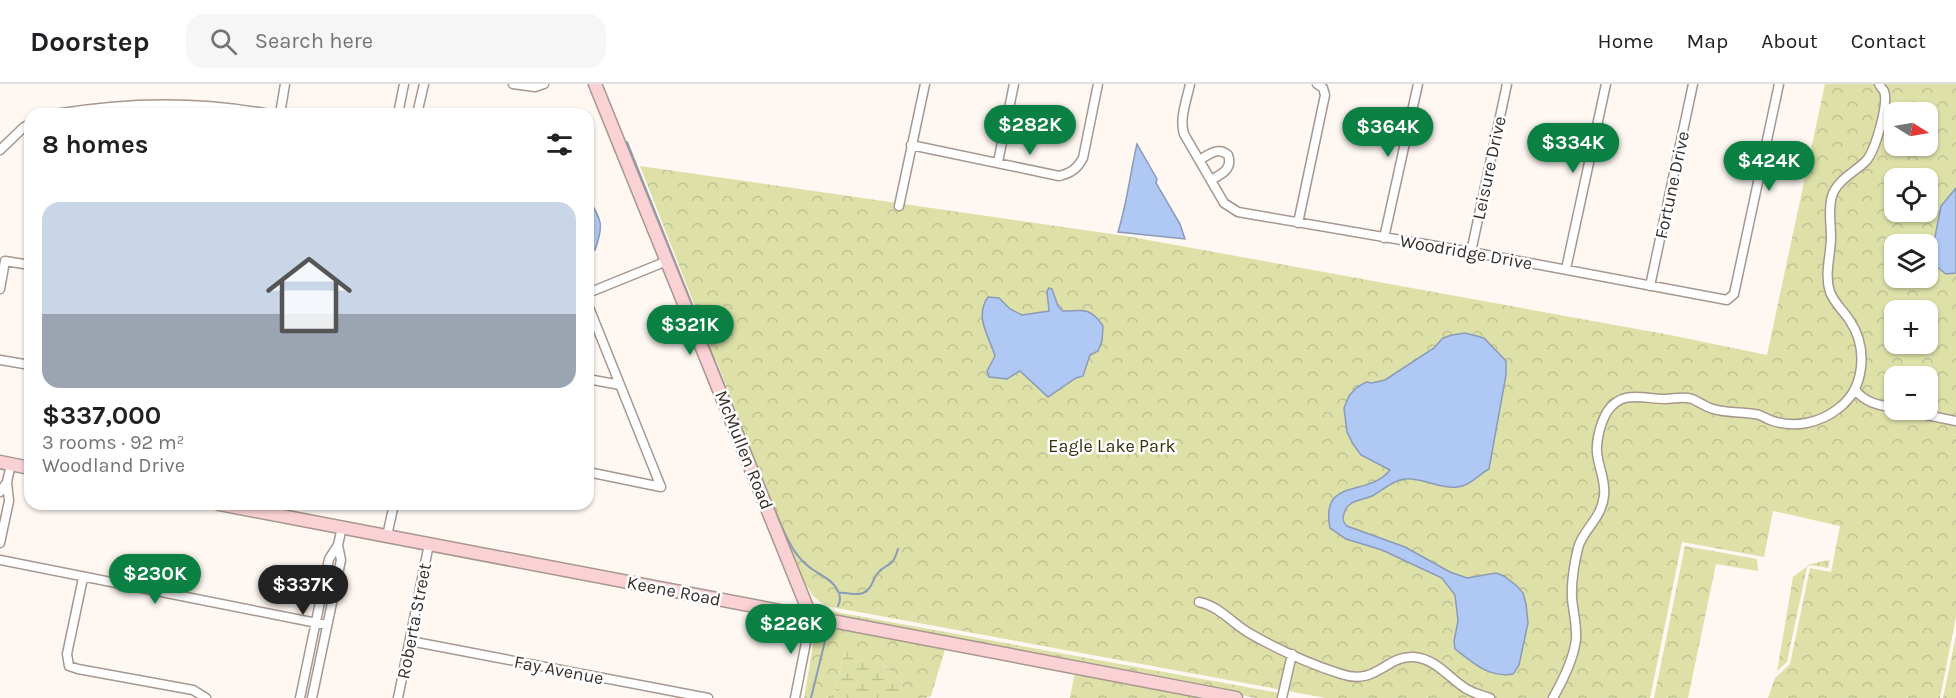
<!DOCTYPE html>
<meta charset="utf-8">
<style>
body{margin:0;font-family:Karla,sans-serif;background:#f6f6f6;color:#202124;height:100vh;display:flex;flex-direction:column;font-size:22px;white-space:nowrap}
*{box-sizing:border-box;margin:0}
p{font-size:20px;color:#757577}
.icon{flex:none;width:33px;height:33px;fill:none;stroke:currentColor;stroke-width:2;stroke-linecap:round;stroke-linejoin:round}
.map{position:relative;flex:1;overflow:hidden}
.sheet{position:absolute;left:24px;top:24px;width:570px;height:402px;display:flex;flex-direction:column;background:#fff;border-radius:18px;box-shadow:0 2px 4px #0004}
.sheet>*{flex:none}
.needle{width:39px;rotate:101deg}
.fabs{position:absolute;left:1884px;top:18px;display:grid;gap:12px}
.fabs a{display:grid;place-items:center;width:54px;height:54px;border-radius:12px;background:#fff;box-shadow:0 2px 4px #0004;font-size:30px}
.price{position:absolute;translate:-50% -51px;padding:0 14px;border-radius:21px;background:#0b8043;color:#fff;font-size:20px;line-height:39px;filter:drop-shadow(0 2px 3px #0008)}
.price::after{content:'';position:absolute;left:50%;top:36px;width:18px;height:14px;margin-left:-9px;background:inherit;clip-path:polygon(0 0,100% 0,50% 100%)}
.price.current{background:#222;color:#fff}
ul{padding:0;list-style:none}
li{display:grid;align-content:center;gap:12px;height:318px;padding:0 18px}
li+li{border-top:2px solid #e0e0e0}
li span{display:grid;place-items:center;height:186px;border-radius:18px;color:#555}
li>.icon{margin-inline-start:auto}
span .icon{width:108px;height:108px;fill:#fffc;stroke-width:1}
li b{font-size:26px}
h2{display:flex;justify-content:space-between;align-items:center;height:72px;padding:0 18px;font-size:26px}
header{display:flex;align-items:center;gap:36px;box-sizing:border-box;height:84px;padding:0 30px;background:#fff;border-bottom:2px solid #e0e0e0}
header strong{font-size:28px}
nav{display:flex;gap:33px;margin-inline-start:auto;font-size:21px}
.search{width:420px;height:54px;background:#f6f6f6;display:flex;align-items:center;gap:15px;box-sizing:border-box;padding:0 21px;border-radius:18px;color:#757577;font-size:22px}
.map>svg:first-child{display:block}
</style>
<header>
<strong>Doorstep</strong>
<div class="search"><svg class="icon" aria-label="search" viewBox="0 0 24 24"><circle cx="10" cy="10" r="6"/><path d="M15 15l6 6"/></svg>Search here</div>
<nav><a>Home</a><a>Map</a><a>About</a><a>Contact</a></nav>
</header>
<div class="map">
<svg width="1956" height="614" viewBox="0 0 1956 614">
<defs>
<pattern id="forest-crowns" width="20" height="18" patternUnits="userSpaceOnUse" patternTransform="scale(1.5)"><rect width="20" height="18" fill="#dde1a8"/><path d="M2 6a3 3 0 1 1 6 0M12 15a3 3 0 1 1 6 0" fill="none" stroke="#bec191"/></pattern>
<pattern id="wetland-marsh" width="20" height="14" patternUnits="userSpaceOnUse" patternTransform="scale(1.5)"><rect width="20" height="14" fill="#dde1a8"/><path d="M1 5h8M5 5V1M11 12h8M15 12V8" fill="none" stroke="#bec191"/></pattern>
</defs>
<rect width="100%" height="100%" fill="#fef7f2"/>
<!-- forest -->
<path fill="url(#forest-crowns)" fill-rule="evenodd" d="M1825,0H1956V533L1940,614H1768L1775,594L1790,580L1810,484L1831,488L1840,442L1773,427L1764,473L1682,458L1650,614H1326L826,522L813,512L800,491L716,276L712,272L709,258L640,82L1126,152L1670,251L1767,271ZM1894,28H1928V62H1894ZM1894,94H1928V128H1894ZM1894,160H1928V194H1894ZM1894,226H1928V260H1894ZM1894,292H1928V326H1894Z
M1685,462L1757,475L1758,487L1716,480L1688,614H1654Z
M1830,476L1828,484L1811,481L1807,483L1787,578L1777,587L1793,493L1810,480Z
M817,519L825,525L841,529L1279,609L1278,614H1255L819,531L820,524Z
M817,538L946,562L931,612L926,614H903V599L882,580L844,567L834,614H804Z
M1956,551V614H1943Z
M1075,587L1216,614H1070Z"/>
<!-- wetland -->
<path fill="url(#wetland-marsh)" d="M853,563L882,580L903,599V614H834L844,567Z"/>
<!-- water -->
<path fill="#afc8f4" stroke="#8b9ab8" stroke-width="1.5" d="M1137,60L1157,95L1156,99L1180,140L1185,155L1118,148C1127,119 1130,90 1137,60Z
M1956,104V189L1946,190L1936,182L1932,168L1941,122Z
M588,114C602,136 604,141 595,166L588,162Z
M1049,204L1052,205L1058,222L1063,227C1082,227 1090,222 1103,242L1102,257L1098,267L1090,271L1083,292L1076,294L1048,313L1020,287L1007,295L989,293L987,287L995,272C989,252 974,233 988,213L999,214L1010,225L1022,231L1049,227L1047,207Z
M1465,249L1484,254L1506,277V291L1489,385C1478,391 1470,402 1457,403C1442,405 1427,396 1411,395C1398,393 1384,405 1374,411C1363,417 1347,415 1344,430C1342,435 1343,438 1347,442L1405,463L1450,488L1467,494L1496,489L1504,492L1517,502L1523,509L1526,520L1528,539L1519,581L1513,590C1489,594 1473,579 1455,565L1454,557L1458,537L1455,511L1442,494L1382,466L1346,455L1330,444C1320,392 1368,414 1390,386L1361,371L1353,360L1347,348L1344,324L1349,312L1356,304L1366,298L1372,299L1385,296L1434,264L1443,254L1452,251Z"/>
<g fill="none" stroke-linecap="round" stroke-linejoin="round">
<!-- stream -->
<path stroke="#8b9ab8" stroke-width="2" d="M627,58L755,378
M773,422C782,442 790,468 808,482C817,490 831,494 837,505C841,511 841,516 838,522
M839,509C847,508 856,512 863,509C872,505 872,497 877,490C886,478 892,486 898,465
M811,614L826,553"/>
<defs>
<path id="street" d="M513,0L535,3L544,0
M1190,0C1187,15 1179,35 1184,50L1224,119L1238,128L1471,168L1727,216L1734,210L1779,0
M55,30C125,18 200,17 269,30
M280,30L285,0
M398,30L404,0
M417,30L424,0
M911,61L1059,92C1071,89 1077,85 1083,74L1098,0
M0,66L24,43L30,40
M1199,76C1209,71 1218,62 1228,71C1233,85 1222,90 1211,96
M998,78L1014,0
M899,122L925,0
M1298,139L1325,11L1323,4L1317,0
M1384,154L1418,0
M1471,168L1507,0
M1566,185L1606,0
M1650,202L1693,0
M0,205L5,177L30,181
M588,209L667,177
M588,221L661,403
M0,276L30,281
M588,295L620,301
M1855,306C1866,319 1878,321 1894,324
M1902,326L1956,337
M588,388L661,403
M0,408L7,398
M387,452L394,420
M0,459L9,417L7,398L11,380
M0,476L327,541
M83,494L67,570L69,582L78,585L193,606L206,614
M1199,518C1219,522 1232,539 1249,549C1277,565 1310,580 1341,590C1377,602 1386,571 1414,573C1436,575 1448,593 1465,604C1472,609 1481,611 1490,614
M410,557L708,614
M300,614L329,475L338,461L342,443
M312,614L341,476L338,461
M398,614L429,460
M795,614L811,533
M1282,614L1292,570
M1553,614C1562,598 1574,574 1576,555C1577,541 1573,527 1572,514C1571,497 1574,481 1578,464C1583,445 1601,436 1604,412C1606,396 1598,383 1597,368C1596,356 1601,338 1607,328C1622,305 1644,315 1665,315C1674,315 1683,312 1692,315C1699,318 1706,323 1713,325C1727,329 1740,328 1754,330C1760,330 1765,334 1770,336C1794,345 1820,339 1839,324C1865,304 1868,264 1850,237C1844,227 1834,219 1830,208C1824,190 1831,171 1831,153C1831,140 1828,125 1832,112C1837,96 1855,88 1866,77C1875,67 1889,20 1884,7C1884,7 1879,1 1879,0"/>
<path id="secondary" d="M595,0L811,533
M0,378L30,384
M219,420L1236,614"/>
</defs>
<!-- street casing -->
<use href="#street" stroke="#a7978d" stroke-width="11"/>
<!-- secondary casing -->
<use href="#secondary" stroke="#a7978d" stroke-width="15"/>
<!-- street -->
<use href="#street" stroke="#fff" stroke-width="8"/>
<!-- secondary -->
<use href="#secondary" stroke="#fad1d4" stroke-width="12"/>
</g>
<g text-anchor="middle" stroke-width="5" stroke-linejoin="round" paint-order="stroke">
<!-- street labels -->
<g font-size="18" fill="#36302c" stroke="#fff">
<text transform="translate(1489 84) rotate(-78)" y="6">Leisure Drive</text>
<text transform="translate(1672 101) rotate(-78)" y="6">Fortune Drive</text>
<text transform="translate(1466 168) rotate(10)" y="6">Woodridge Drive</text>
<text transform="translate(744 366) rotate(68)" y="6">McMullen Road</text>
<text transform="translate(674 507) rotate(11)" y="6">Keene Road</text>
<text transform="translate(414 537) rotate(-79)" y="6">Roberta Street</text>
<text transform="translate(559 586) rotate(11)" y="6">Fay Avenue</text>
</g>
<!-- park labels -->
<g font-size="18" fill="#31320b" stroke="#fff">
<text x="1112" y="368">Eagle Lake Park</text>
</g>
</g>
</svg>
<div class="fabs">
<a><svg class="needle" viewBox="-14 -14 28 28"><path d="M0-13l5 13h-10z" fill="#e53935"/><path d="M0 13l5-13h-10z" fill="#757577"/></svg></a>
<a><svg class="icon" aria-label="locate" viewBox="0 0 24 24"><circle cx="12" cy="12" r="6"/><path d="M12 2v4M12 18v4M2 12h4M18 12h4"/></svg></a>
<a><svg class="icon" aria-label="layers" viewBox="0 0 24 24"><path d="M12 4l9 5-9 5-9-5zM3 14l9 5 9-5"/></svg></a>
<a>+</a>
<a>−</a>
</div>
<b class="price" style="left:1030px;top:72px">$282K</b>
<b class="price" style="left:1388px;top:74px">$364K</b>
<b class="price" style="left:1573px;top:90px">$334K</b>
<b class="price" style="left:1769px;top:108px">$424K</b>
<b class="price" style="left:690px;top:272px">$321K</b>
<b class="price" style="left:155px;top:521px">$230K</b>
<b class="price current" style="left:303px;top:532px">$337K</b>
<b class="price" style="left:791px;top:571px">$226K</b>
<section class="sheet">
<h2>8 homes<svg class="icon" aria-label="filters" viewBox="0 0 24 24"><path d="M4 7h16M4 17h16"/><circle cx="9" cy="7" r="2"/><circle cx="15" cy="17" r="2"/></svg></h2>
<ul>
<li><span style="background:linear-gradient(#c9d6e8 60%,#9aa5b1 0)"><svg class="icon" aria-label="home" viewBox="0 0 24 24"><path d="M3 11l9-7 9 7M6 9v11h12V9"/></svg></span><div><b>$337,000</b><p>3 rooms · 92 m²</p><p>Woodland Drive</p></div></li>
</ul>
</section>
</div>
